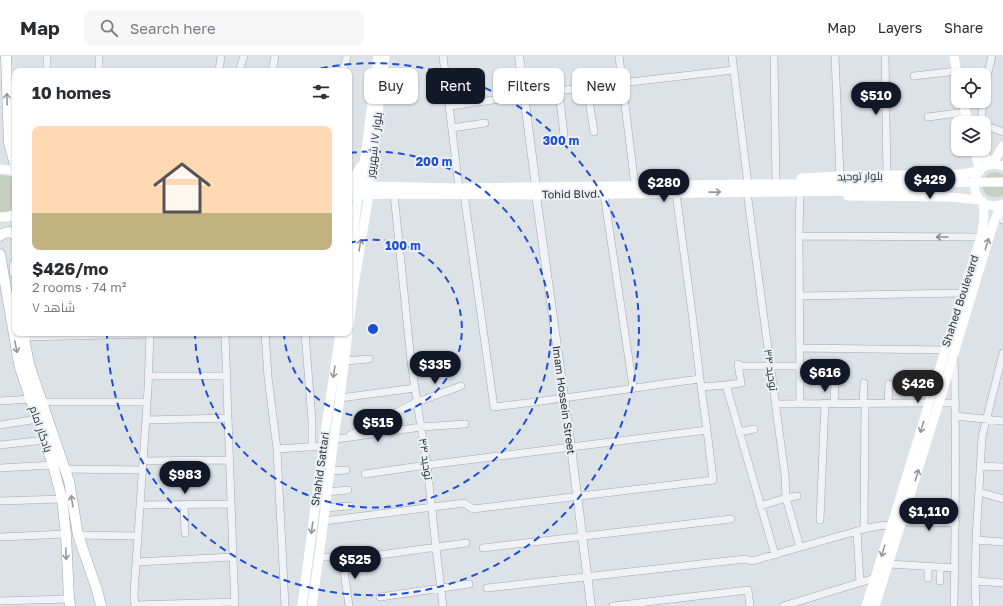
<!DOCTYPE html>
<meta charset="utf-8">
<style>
body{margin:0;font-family:"Golos Text",Cairo,sans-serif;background:#f7f7f7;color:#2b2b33;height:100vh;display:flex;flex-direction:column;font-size:15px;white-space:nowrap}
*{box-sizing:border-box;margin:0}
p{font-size:13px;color:#7c7c81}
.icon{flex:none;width:22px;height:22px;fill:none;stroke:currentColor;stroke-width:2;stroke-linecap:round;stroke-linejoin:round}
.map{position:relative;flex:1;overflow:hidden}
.panel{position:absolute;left:12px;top:12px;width:340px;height:268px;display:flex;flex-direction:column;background:#fff;border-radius:8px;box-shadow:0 1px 3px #0004}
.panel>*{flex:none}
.top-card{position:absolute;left:364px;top:12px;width:380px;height:36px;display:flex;gap:8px}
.fabs{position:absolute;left:951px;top:12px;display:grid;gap:8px}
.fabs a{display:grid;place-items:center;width:40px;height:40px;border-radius:8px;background:#fff;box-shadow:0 1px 3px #0004;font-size:20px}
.price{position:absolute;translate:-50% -34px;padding:0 9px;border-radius:14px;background:#111827;color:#fff;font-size:13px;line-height:26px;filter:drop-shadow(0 1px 2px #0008)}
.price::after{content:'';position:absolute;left:50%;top:24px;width:12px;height:9px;margin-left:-6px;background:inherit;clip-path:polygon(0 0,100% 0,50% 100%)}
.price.on{background:#222;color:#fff}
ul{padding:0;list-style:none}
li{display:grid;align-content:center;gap:8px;height:212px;padding:0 20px}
li span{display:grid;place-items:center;height:124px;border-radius:8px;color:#555}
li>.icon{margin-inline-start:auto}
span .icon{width:72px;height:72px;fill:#fffc;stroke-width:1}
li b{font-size:17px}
h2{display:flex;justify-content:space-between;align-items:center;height:48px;padding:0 20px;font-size:17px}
.tag{padding:0 14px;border-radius:8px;background:#fff;box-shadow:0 1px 3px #0004;font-size:14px;line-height:36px}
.tag.on{background:#111827;color:#fff}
header{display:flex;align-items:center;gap:24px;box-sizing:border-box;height:56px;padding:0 20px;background:#fff;border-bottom:1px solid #e1e1e2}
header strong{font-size:19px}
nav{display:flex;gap:22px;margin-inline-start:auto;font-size:14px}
.search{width:280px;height:36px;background:#f7f7f7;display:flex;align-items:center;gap:10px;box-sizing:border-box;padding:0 14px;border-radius:8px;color:#7c7c81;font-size:15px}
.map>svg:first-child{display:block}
</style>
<header>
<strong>Map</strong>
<div class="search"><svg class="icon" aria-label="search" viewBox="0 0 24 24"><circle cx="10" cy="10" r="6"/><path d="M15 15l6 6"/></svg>Search here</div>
<nav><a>Map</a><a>Layers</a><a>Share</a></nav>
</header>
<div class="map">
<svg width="1003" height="550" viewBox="0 0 1003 550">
<rect width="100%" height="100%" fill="#dde2e7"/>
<!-- green -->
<path fill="#c5d0bf" d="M993,116H997L1003,119V139C984,149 973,123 993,116Z
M0,119L11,120L15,123V152L7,156H0Z"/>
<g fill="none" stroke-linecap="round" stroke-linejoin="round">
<defs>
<path id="minor" d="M47,0V15
M99,0V15
M443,0L459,132
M619,0L635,130
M732,0L748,128
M774,0L776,128
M835,0L840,120
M885,0L887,119
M219,15L221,0
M239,15L244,0
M272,15L275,0
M343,15L347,0
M914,20L957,15
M587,31L594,76
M984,33L992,0
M559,35L564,79
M450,50L587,31L734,14
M928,61L965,56
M981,67L983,45
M984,69L1003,76
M452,72L485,67
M800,135L799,180L800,348
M747,136L785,419L786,442L800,491
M394,138L411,305L417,346L427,409L436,492L443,550
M464,138L494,351C563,343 631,332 700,323
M604,138L633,331
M999,154L1003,164
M799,180L981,181
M800,240L962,237
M225,277L233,501L235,550
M265,277L268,321L277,393L285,550
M305,277L312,365V391
M24,281L150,278H225
M800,292L944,294
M954,303C957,385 955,468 954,550
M345,305L369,303
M738,310H800
M148,320H226
M726,329L775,499
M701,331L726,329L741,327L738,308
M340,342L415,332
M0,345L31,343
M43,346H147
M834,347L835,327
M888,347L889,328
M939,347H956
M776,348L929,347
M863,348L864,327
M956,360L1003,365
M146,364L228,362
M0,369L38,363
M739,376L754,373
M350,379L417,346L461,330
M334,383L344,382L421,371L465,368
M0,389L45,384
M277,393L323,390
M143,405L229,404
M980,410L1003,411
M0,412L53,409
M65,413L142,414
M330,415L346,414
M365,418L427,409L707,374
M327,436L348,434
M979,436L1003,443
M0,445L62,443
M184,448L185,477
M140,449L231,448
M760,450L786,442L797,440
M325,452L349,450
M820,464L825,347
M324,465L464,447L473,453L713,424L707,374L700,323L692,257L676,137
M902,466L956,467
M864,473L865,348
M857,476L860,527
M78,479L138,480
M0,481L66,478
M976,484L1003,486
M483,492L731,463
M372,500L466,487
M319,501H342L349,550
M136,506L233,501
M889,508L955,512
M928,522V511
M940,525V512
M975,525L1003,527
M487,532L745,503L752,505L864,473L878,470L891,469
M380,541L469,528
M0,545L69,543
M135,549L235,546
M135,550L134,537L148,333L150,277
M613,550L748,534L750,550
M783,550L875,522
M976,550L975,525L976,484L982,381L1003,297"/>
<path id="tertiary" d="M519,0L536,131
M536,139L571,391L591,550"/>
<path id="primary" d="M6,0L9,87L15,109
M0,180C5,175 10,175 15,179
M0,198L18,302L20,312L53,409L62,443L66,478L69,543L70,550
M15,208V217
M23,277L29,308L69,425L78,479L97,534L101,550"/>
</defs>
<!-- minor casing -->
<use href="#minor" stroke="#a3a9b1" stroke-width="8"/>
<!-- tertiary casing -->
<use href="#tertiary" stroke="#a3a9b1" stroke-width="9"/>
<!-- primary casing -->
<use href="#primary" stroke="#9da7b2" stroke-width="11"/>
<!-- minor -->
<use href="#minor" stroke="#f0f2f5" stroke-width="7"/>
<!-- tertiary -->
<use href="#tertiary" stroke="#f0f2f5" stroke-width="8"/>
<!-- secondary -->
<path stroke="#fff" stroke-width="9" d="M954,0L958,23
M963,45L968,67
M974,93L980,115
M981,93L990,109
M992,108L1003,90
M1003,110C965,97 965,161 1003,148
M0,113L10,114L15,116
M801,122L840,120L961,118L979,115
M349,125L354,121L361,110
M349,131L369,130L459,132L615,130L748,128H856
M349,139L394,138L536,139L857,135
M848,140L950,141L980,144
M0,161H6L15,159
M349,214L359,130L365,101L378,0
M349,270L354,230L369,138V130L385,0
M302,550L323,390L340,277
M312,550L319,501L334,383L340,342L348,277
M866,550C906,427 941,303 981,181C983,169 986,157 982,145
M875,550L939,347L993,169L999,154L1003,149"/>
<!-- primary -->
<use href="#primary" stroke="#fff" stroke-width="10"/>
<!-- secondary-bridge -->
<path stroke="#fff" stroke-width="9" d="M856,128L1003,126
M857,135L905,134"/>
</g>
<!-- one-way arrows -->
<defs><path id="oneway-shaft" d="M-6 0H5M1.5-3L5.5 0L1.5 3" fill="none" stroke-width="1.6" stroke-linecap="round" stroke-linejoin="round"/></defs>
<g stroke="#93989e">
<use href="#oneway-shaft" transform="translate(7 43) rotate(-91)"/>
<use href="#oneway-shaft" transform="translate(715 136) rotate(-1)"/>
<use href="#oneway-shaft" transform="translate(987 188) rotate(-73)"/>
<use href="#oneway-shaft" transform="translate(360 189) rotate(-81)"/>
<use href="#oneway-shaft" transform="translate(16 291) rotate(79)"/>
<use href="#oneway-shaft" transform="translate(334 316) rotate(99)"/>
<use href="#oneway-shaft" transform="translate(922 371) rotate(107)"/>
<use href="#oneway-shaft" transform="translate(917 419) rotate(-73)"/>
<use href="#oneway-shaft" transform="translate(72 445) rotate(-99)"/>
<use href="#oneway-shaft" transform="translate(312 472) rotate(98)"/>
<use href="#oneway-shaft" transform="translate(883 495) rotate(107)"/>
<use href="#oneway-shaft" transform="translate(66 498) rotate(88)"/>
</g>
<use stroke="#8c9299" href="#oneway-shaft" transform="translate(942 181) rotate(-180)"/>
<!-- distance rings -->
<g fill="none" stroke="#1d4ed8" stroke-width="2" stroke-dasharray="7 5">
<path d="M349 187A89 89 0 1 1 284 278"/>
<path d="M350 97A178 178 0 1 1 195 278"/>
<path d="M309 15A266 266 0 1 1 107 278"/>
</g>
<g text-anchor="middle" stroke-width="4" stroke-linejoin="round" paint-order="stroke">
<!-- street labels -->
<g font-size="11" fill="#27313d" stroke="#ecf0f4">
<text transform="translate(374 89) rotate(-83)" y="4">بلوار ۱۷ شهریور</text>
<text transform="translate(860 120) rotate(-1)" y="4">بلوار توحید</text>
<text transform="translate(571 138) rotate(-1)" y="4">Tohid Blvd.</text>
<text transform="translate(960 245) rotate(-72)" y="4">Shahed Boulevard</text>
<text transform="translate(771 314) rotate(82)" y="4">توحید ۳۴</text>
<text transform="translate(564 344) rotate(82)" y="4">Imam Hossein Street</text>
<text transform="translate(41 373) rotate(71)" y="4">یادگار امام</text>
<text transform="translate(426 403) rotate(82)" y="4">توحید ۴۴</text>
<text transform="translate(320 413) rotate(-82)" y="4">Shahid Sattari</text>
</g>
</g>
<circle cx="373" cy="273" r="6" fill="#1d4ed8" stroke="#ecf0f4" stroke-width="2"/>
<g font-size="12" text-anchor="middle" font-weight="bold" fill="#1d4ed8" stroke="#ecf0f4" stroke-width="4" stroke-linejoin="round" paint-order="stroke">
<text x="561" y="89">300 m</text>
<text x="434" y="110">200 m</text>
<text x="403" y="194">100 m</text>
</g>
</svg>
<div class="fabs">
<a><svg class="icon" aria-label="locate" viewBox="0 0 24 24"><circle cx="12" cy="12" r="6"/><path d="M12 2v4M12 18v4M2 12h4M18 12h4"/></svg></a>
<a><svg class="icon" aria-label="layers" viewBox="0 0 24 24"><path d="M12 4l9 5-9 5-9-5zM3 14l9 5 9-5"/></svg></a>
</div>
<b class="price" style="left:876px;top:60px">$510</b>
<b class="price" style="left:930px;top:144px">$429</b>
<b class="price" style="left:664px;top:147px">$280</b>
<b class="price" style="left:435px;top:329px">$335</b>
<b class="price" style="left:825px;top:337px">$616</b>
<b class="price on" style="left:918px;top:348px">$426</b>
<b class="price" style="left:378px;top:387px">$515</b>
<b class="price" style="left:185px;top:439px">$983</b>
<b class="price" style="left:929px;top:476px">$1,110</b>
<b class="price" style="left:355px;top:524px">$525</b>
<div class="top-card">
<a class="tag">Buy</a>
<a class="tag on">Rent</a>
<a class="tag">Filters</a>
<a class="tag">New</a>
</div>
<section class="panel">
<h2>10 homes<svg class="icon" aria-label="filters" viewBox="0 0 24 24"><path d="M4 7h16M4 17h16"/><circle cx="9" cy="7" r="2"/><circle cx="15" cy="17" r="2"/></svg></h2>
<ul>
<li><span style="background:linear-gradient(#ffd9b3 70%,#c2b280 0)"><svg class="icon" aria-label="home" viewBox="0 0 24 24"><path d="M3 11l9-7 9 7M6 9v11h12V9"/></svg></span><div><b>$426/mo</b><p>2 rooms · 74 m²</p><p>شاهد ۷</p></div></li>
</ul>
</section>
</div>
